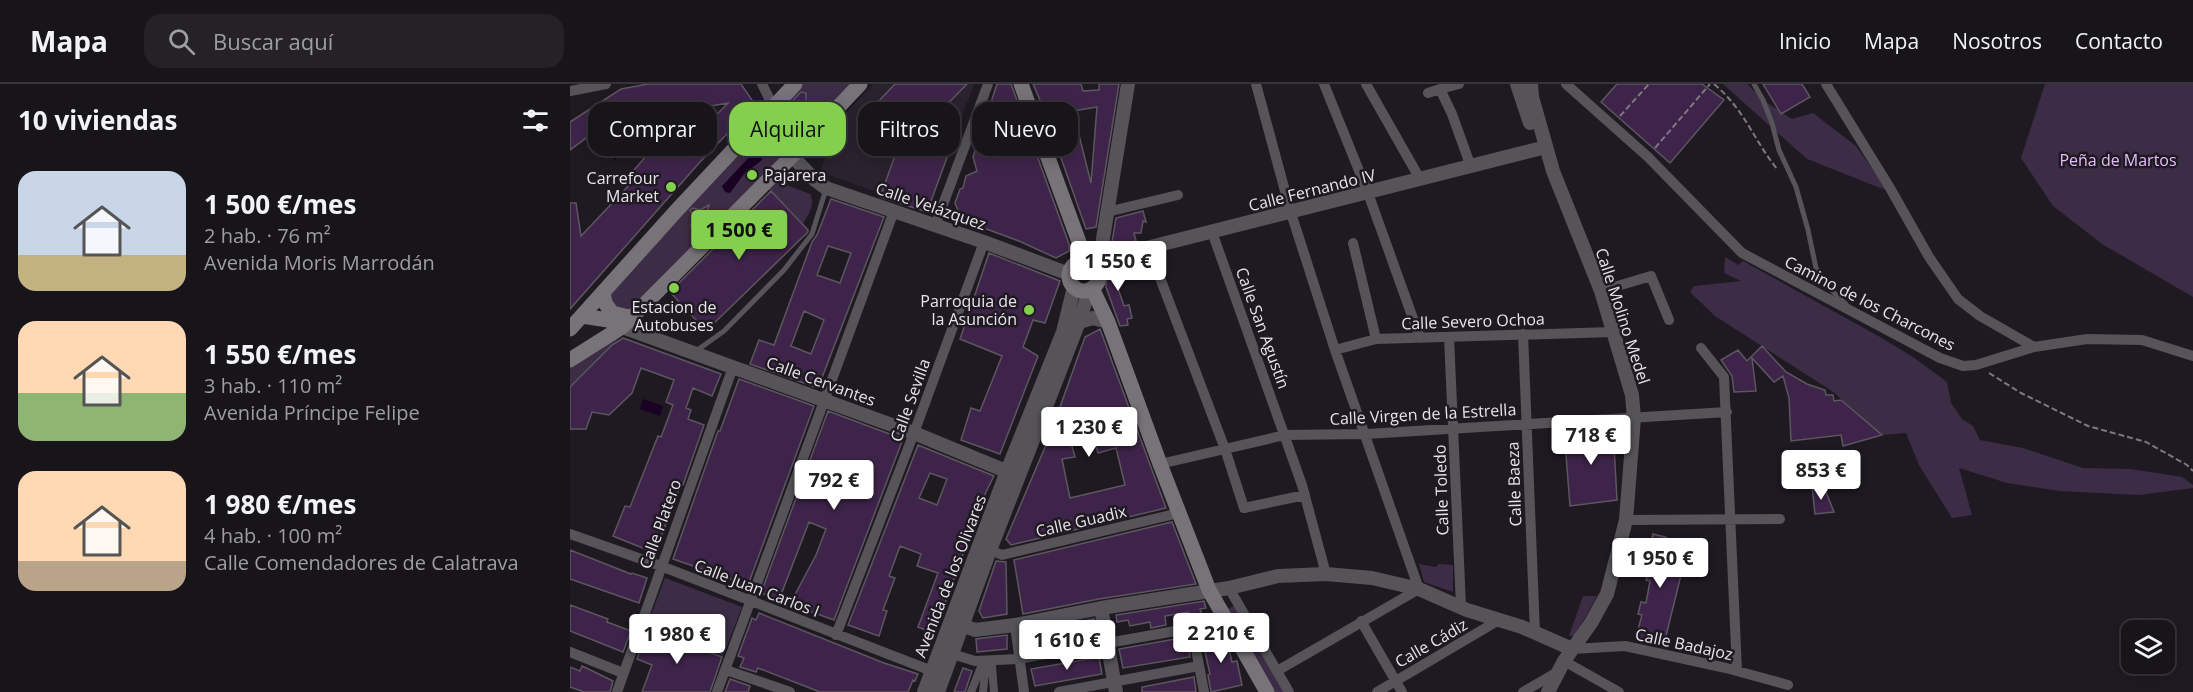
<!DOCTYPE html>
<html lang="es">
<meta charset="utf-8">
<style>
body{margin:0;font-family:"Open Sans",sans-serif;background:#242127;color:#f1f3f6;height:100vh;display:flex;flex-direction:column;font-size:22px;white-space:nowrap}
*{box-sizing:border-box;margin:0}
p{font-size:20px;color:#9e9ea2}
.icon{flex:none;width:33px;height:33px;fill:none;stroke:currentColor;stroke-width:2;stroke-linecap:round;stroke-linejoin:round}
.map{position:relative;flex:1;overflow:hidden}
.details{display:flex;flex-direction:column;background:#17141a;width:570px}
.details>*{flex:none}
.hud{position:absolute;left:18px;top:18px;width:570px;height:54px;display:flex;gap:12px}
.controls{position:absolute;left:1551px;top:536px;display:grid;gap:12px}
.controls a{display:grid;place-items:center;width:54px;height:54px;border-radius:12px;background:#17141a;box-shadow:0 3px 15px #0003,0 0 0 2px #363339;font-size:30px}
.price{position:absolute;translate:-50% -51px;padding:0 14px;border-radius:6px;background:#fff;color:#222;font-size:20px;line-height:39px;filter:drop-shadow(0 2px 3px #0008)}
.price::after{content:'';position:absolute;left:50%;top:36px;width:18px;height:14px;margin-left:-9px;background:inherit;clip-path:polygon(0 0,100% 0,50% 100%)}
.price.on{background:#84cf4d;color:#111}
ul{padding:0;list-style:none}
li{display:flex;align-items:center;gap:18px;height:150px;padding:0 18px}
li span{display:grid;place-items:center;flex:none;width:168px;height:120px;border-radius:18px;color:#555}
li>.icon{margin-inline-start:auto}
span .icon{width:72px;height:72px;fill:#fffc;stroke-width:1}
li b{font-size:26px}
h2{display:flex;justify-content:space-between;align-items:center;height:72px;padding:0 18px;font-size:26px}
.pill{padding:0 21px;border-radius:18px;background:#17141a;box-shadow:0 3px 15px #0003,0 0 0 2px #363339;font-size:21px;line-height:54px}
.pill.on{background:#84cf4d;color:#111}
header{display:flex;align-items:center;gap:36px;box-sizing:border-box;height:84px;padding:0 30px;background:#17141a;border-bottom:2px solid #363339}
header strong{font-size:28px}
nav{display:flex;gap:33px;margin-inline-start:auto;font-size:21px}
.search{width:420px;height:54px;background:#242127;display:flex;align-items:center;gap:15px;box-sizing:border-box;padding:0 21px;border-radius:18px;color:#9e9ea2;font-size:22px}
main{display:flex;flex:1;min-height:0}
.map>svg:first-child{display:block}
</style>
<header>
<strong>Mapa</strong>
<div class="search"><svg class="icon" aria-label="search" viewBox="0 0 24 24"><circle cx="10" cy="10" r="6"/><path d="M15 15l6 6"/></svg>Buscar aquí</div>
<nav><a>Inicio</a><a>Mapa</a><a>Nosotros</a><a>Contacto</a></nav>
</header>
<main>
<section class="details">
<h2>10 viviendas<svg class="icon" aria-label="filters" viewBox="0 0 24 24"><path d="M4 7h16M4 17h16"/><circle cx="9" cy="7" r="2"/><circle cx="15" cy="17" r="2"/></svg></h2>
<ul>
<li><span style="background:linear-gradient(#c9d6e8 70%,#c2b280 0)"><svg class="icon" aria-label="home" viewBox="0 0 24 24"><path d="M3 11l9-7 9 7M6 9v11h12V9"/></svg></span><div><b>1 500 €/mes</b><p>2 hab. · 76 m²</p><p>Avenida Moris Marrodán</p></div></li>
<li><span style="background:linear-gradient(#ffd9b3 60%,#8fb573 0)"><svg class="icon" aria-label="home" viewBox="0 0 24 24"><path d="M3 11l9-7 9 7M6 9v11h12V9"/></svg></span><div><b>1 550 €/mes</b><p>3 hab. · 110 m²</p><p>Avenida Príncipe Felipe</p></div></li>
<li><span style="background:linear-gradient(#ffd9b3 75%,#b9a48a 0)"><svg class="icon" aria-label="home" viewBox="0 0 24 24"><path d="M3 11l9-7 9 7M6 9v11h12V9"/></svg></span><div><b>1 980 €/mes</b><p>4 hab. · 100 m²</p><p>Calle Comendadores de Calatrava</p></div></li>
</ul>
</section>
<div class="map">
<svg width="1623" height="608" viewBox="0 0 1623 608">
<rect width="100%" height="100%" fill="#1f1a22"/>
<!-- built -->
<path fill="#2a222e" d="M304,0H404L357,126L250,88L270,35Z"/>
<!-- green -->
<path fill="#3d2c45" d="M230,0H284L60,227L49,228L40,215L42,205Z
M1153,0H1177L1193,16L1222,35L1243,29L1286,62L1318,107L1237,75Z
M1475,0H1623V213L1532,160L1483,122L1451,74Z
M206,97L240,110C246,121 238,130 233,140L197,103Z
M1155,173L1168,181L1173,177L1310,253L1343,273L1377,298L1381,319L1392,335L1403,342L1410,356L1453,364L1513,384L1561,385L1612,393L1623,401V404L1569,411L1490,407L1437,399L1389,384L1402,431L1382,434L1349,381L1336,349L1312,351L1262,307L1145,232L1120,208L1124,202L1171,197L1154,189Z
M50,253L0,303V278Z
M849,480L866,483L869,480L883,481V508L854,498Z
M95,494L172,523L153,572L77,542Z
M1013,512H1027L1005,552H999Z
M666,521L717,608H701L653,527Z"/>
<!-- water -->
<path fill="#1a0224" d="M51,55L57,60L45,76L37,68Z
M188,67L192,70V76L174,90L160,109L155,108L152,102L183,69Z
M73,315L93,322L90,332L70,325Z
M1054,482L1070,485L1068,494L1052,491Z"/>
<!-- building -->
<path fill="#3e244a" stroke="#5c575f" stroke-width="1.5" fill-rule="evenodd" d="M78,0H171L188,25L183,30L182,24L130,78L0,225V119H6L11,152L63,97L58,93L97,48L115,63L158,19L74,34L63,19L0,66V38L51,5Z
M325,0H397L359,39L386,49L357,128L310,113L333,50L304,22Z
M427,0H441L499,160V167L486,174L449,157L400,139L399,137L391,134L385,119L390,105L393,104L396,92L407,87L403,73Z
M463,0H511L513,7L529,6V0H549L526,143L516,145L484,54H486L481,31L477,32ZM527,23L521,99L503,27Z
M1047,0H1132L1154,16L1100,79L1031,18Z
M1193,0H1232L1240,13L1211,30Z
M231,8L236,9V24H228L229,32L220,31V39L206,40L205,35Z
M199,42L202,45V58L189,55V53Z
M177 91a5 5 0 1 1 10 0a5 5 0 1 1-10 0Z
M201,107L238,146V148L136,247L100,208Z
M261,115L314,133L248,304L180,280L189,256L204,261L242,158L247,151ZM258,162L281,169L270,199L247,191ZM234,227L254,236L241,270L221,262Z
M139,121L135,139L131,137L121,142L124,133L120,126L123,124L130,126Z
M573,127L576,138L573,137L571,149H564L566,157L541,164L546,134Z
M419,169L490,197L475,239L463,236L453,263L468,272L430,370L391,356L401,324L410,327L432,272L390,255Z
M557,178L561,191L544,193L554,222L559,221L562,234L557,235L558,241L550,242L536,203V185Z
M530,245L596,424L441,461L436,455L476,361L500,355L505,373L492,375L500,414L555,401L546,364L528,369L524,355L532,353L529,345L533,343L528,325L485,337L515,253Z
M53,254L151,290L142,312L123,304L116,324L121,326L118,335L134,341L113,401L111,400L85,469L43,452L55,422L60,423L88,352L91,353L103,321L96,318L104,296L71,284L62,309L39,331L22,328L16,345H0V303L42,261Z
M1192,262L1216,288L1237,300L1255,306L1256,311H1263L1264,317L1271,316L1312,351L1273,362L1271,351L1221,357L1219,314L1213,292L1204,298L1182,274L1186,307L1164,308L1162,292L1151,276L1168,266L1177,277Z
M169,295L244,322L178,501L103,475L148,347H150Z
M258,327L333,355L264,536L220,520L246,471L256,445L239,438L209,516L191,509Z
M1043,344L1047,416L1000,422L994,345Z
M348,361L424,392L416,408L367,541H363L364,549L348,543L368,489L347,482L351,470L330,462L319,492L325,494L313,526L317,527L309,552L278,541ZM360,389L377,395L367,421L349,414Z
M1242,403H1254L1264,428L1245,430Z
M602,438L626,500L529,515L453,530L444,476Z
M1083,450L1095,453L1113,463L1105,490L1111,491L1094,560L1066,553L1072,531L1068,530L1071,518L1076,519L1080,497L1076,496L1081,476L1077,475Z
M0,466L61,490L62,489L77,494L69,519L0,495Z
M426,477L436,478L437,530L413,534L409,527Z
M634,517L636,524L630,525L632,532L619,534L618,528L595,532L596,541L581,544L580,538L560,542L558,536L547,538L546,531Z
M0,521L38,535L37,538L61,547L53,568L0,547Z
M189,529L314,579L348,590L345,597L343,596L338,608H250L188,584L186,588L170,583L174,574L168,572L182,534L186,536Z
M524,535L527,551L459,563L456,548Z
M648,542L654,565H659L662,578L667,577L672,601L641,608L638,591L640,590L633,559L641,558L638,544Z
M77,545L152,573L140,608H72L82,581L67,575Z
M437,551V565L407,568L406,555Z
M616,553L620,573L553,584L549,565Z
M529,573L532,590L465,602L461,585Z
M12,582L43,597L40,608H14L0,603V583L10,587Z
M393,584L402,587L395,608H384Z
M624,593L626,608H572V603Z
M160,595L180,602L178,608H155Z"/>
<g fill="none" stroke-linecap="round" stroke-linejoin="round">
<!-- path -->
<path stroke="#7d7980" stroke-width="2" stroke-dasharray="6 3" stroke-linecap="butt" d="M1144,0C1175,26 1183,55 1207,85
M1050,32L1079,0
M1085,64L1140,0
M1419,289L1451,309L1518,342L1576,358L1617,381L1623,387"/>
<!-- service -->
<path stroke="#565458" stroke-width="5" d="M1184,0L1193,16L1202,39L1209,66L1226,103L1238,146L1246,184L1259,204L1276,220
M126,267L154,247L214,186L242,150L256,105"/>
<!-- pedestrian -->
<path stroke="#565458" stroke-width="8" d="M401,608L411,583L422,582L424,608
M413,608L416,579"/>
<!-- minor -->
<path stroke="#565458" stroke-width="10" d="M192,0L203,22
M686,0L721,129L765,266L849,505L707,587
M754,0L798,109L850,254
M796,0L850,95
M889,0L870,5L882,30L901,83
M996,0L1078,73L1172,169L1370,274L1393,282L1406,281L1464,263L1517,255L1572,256L1623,272
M1256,0L1320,104L1359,173L1388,215L1410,232L1464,263
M0,7L36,0
M858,9L870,5
M537,128L608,111
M365,142L418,0
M642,148L732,401L756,490
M783,159L806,255
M579,165L655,365L674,424L735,411
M1031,207L1081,192L1099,236
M953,250L965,549
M879,253L891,522
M1131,264L1154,293L1167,587
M765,266L806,255L1043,248
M590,380L715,351L796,350L1157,328
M1056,436L1210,435
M0,450L91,482L362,587
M420,466L432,471L609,429
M659,504L719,608
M791,537L832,608
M445,541L454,608
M266,551L344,349L414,158
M1002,565L1055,562L1156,584L1218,601
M0,568L53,589
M382,570L405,577L448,575L622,544L634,608
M994,577L1049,608
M156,586L220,608
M47,608L163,283
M147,608L324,127
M489,608L629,582
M807,608L929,536
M953,608L989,587"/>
<!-- tertiary -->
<path stroke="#565458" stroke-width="14" d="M947,0L960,39
M961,0L962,13L983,87L1031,207L1062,311L1064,334L1056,436L1037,510L1021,539L994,577L978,608
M222,72L245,96L256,104L414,158L499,190
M523,179L532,161L558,0
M525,181L537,174L968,65
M509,238L523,234L538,238
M52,243L344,349L443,390
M531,524L546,608
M392,541L405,546L445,541L531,524L659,504L708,492L756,490L802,494L849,505L897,526L952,543L1002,565
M354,608L437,387L493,248L504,203
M368,608L420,466L509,238L516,216L517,207"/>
<!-- secondary -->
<path stroke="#777379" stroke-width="15" d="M451,0L509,158L510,177
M499 192a15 15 0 1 1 30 0a15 15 0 1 1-30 0Z
M522,204L538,238L590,380L639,506L697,608
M33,209L35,219L42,229L59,233
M12,232L38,236L52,243
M0,245L107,126L225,0
M0,276L52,243L222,72L290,0"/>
</g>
<!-- markers -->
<g fill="#84cf4d" stroke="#1f1a22" stroke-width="2">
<circle cx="182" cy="91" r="6"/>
<circle cx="101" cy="103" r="6"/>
<circle cx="104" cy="204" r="6"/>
<circle cx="459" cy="226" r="6"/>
</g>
<g text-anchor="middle" stroke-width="5" stroke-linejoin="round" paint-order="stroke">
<!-- park labels -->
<g font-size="16" fill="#e7bafd" stroke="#1f1a22">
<text x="1548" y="82">Peña de Martos</text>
</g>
<!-- poi labels -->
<g font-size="16" fill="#e7e4e9" stroke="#1f1a22" text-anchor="end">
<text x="194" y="97" text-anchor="start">Pajarera</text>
<text x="89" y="100">Carrefour<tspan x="89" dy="18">Market</tspan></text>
<text x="447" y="223">Parroquia de<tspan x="447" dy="18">la Asunción</tspan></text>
<text x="104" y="229" text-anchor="middle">Estacion de<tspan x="104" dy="18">Autobuses</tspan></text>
</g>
<!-- street labels -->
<g font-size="16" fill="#e7e4e9" stroke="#1f1a22">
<text transform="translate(742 106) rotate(-14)" y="6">Calle Fernando IV</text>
<text transform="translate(361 122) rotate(19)" y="6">Calle Velázquez</text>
<text transform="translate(1300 219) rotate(27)" y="6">Camino de los Charcones</text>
<text transform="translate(1053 232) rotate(72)" y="6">Calle Molino Medel</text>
<text transform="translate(903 237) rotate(-2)" y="6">Calle Severo Ochoa</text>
<text transform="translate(693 244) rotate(70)" y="6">Calle San Agustín</text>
<text transform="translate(251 297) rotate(20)" y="6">Calle Cervantes</text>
<text transform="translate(340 316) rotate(-70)" y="6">Calle Sevilla</text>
<text transform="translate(853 330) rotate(-3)" y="6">Calle Virgen de la Estrella</text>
<text transform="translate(944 400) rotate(-92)" y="6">Calle Baeza</text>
<text transform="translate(871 406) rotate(-92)" y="6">Calle Toledo</text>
<text transform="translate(511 437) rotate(-13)" y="6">Calle Guadix</text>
<text transform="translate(90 440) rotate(-70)" y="6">Calle Platero</text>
<text transform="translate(380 492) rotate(-69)" y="6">Avenida de los Olivares</text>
<text transform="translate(187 504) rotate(21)" y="6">Calle Juan Carlos I</text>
<text transform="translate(861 559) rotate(-30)" y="6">Calle Cádiz</text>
<text transform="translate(1114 560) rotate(12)" y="6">Calle Badajoz</text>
</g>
</g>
</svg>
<div class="controls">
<a><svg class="icon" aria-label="layers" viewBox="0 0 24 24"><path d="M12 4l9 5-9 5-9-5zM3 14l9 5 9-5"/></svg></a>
</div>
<b class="price on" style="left:169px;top:177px">1 500 €</b>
<b class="price" style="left:548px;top:208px">1 550 €</b>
<b class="price" style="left:519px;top:374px">1 230 €</b>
<b class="price" style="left:1021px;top:382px">718 €</b>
<b class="price" style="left:1251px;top:417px">853 €</b>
<b class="price" style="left:264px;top:427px">792 €</b>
<b class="price" style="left:1090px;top:505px">1 950 €</b>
<b class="price" style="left:651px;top:580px">2 210 €</b>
<b class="price" style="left:107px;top:581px">1 980 €</b>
<b class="price" style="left:497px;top:587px">1 610 €</b>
<div class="hud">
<a class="pill">Comprar</a>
<a class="pill on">Alquilar</a>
<a class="pill">Filtros</a>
<a class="pill">Nuevo</a>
</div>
</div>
</main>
